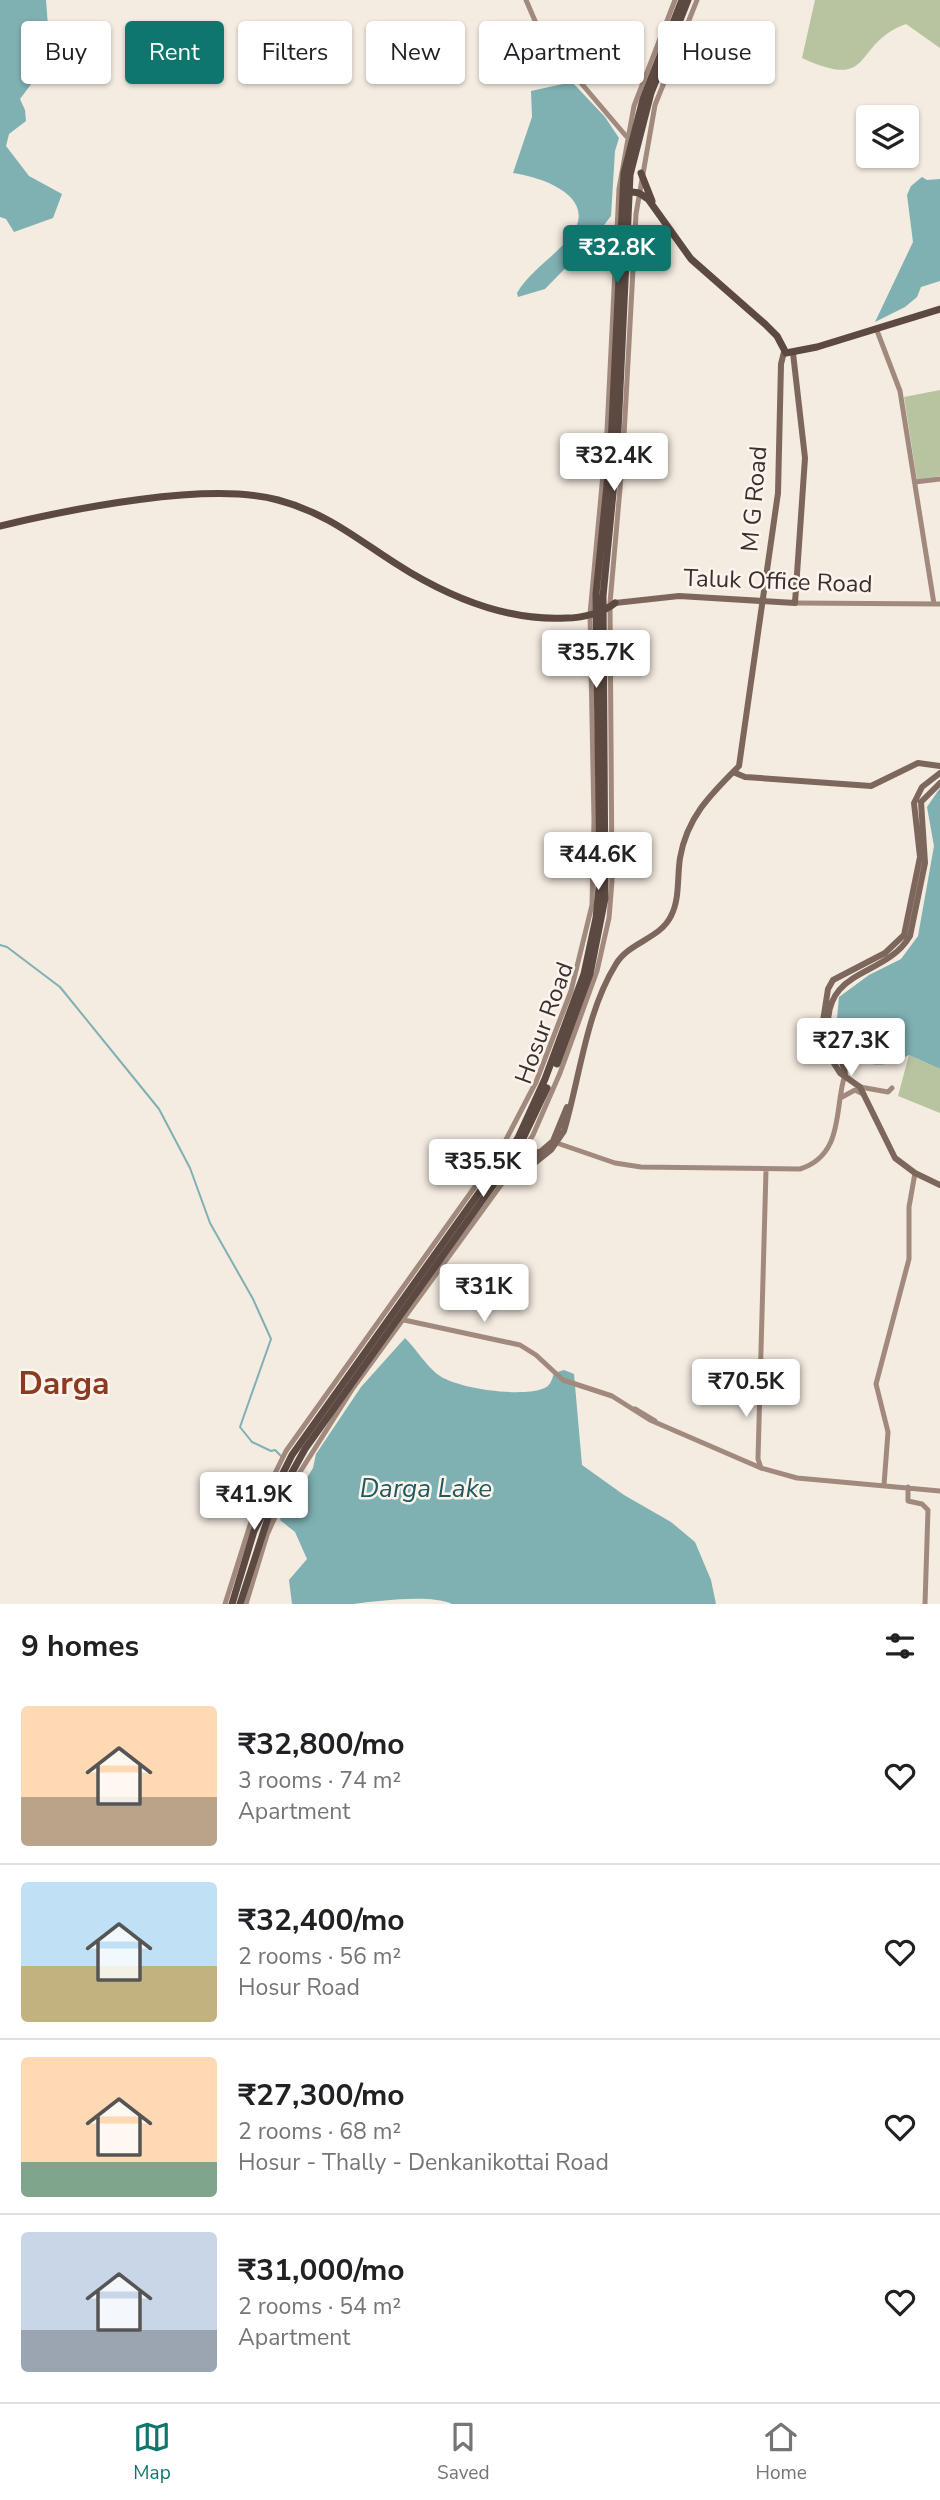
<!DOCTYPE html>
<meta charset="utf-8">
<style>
body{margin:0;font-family:"Nunito Sans",sans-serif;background:#f2f2f2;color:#202124;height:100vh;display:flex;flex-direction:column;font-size:26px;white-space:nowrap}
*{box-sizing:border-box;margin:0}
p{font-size:23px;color:#757577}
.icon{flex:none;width:38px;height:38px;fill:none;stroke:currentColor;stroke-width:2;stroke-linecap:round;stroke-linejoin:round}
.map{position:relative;height:1604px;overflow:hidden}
.sheet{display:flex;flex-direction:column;background:#fff;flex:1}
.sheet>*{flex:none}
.hud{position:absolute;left:21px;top:21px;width:900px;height:63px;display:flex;gap:14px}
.fabs{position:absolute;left:856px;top:105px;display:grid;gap:14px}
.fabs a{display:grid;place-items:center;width:63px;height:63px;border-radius:7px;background:#fff;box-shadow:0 2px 5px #0004;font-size:35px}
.price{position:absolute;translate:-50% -60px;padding:0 16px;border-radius:7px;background:#fff;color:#222;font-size:23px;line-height:46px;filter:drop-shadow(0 2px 4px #0008)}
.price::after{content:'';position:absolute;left:50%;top:42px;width:21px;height:16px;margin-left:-10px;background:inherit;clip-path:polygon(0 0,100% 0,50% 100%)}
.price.current{background:#0f766e;color:#fff}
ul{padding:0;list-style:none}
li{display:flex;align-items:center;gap:21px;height:175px;padding:0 21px}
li+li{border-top:2px solid #e0e0e0}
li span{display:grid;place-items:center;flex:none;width:196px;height:140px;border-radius:7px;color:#555}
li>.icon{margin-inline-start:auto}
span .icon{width:84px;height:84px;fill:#fffc;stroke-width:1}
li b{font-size:30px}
h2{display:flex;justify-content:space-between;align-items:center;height:84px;padding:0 21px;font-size:30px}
.tag{padding:0 24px;border-radius:7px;background:#fff;box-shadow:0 2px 5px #0004;font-size:24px;line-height:63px}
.tag.current{background:#0f766e;color:#fff}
.tabs{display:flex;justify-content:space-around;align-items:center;height:98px;border-top:2px solid #e0e0e0;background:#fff;font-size:19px;color:#757577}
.tabs a{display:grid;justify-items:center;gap:4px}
.tabs .current{color:#0f766e}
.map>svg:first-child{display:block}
</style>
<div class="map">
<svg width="940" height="1604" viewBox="0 0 940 1604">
<rect width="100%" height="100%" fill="#f4ebe1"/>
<!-- green -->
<path fill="#b8c4a0" d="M815,0H940V48L906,24C851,44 876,92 802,58Z
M940,390V476L917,480L904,397Z
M909,1055L940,1069V1113L898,1096Z"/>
<!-- water -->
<path fill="#7fb0b2" d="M0,0H46L51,66L32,83L20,99L25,110L26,121L9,134L6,146L29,176L62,194L53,218L14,232L6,219L0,217Z
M572,82L605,117L619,138L615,151L611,216L591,242L545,289L518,297L517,293C530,271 553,258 569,238C602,198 543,177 513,173L532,117L531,91Z
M922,177L927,180L940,179V281L921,287L917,297L905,307L875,322L913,242L907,195L911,186Z
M940,788V1069L909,1055C881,1070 871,1066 842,1053L836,1029L839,997L869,975L901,959L918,936L934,846L927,807Z
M405,1338C416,1349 425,1364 437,1374C456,1389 520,1397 542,1389C550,1387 552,1380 554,1373L564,1370L574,1374L582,1465L624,1495L671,1522L695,1542L711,1580L716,1604H452C430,1594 378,1601 353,1604C334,1604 312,1604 292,1604L289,1580L307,1559L295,1532L280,1520L288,1499L300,1489L313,1468L316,1454L361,1387Z"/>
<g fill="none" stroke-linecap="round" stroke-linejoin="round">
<!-- stream -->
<path stroke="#7fb0b2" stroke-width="2" d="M0,945L7,947L60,987L159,1109L190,1168L210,1223L253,1299L271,1339L240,1427L252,1442L271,1451L275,1450L282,1457"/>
<!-- secondary -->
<path stroke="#a18a7d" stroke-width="5" d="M526,0L542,37L626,136
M876,328L900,391L934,604
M915,482L940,479
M795,603L940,604
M860,1087L888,1092L892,1088
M842,1097L855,1090L863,1094
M554,1142L615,1163L641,1167L800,1169C845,1155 834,1106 845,1075
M766,1170L758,1459L761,1468L797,1478L940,1491
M404,1320L520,1345L536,1355L563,1380L612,1396L650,1420L761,1468
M635,1409L655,1421
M884,1485L888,1432L876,1384L909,1259V1207L915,1173
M908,1487V1501L922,1504L928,1510L925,1604
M225,1604L251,1522L286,1451L499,1153L536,1082L571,991L592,905L594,821L590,614L607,431L619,189L634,106L675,0
M246,1604L267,1535L283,1499L353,1388L509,1174L533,1135L560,1073L597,971L609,918L612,881L610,603L623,454L636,214L655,105L697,0"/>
<!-- primary -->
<path stroke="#7d675c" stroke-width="6" d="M615,603L679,596L795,603L805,458L793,353
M733,772L745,777L871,786L918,763L940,766
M940,773L922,787L914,803L920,857L904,935L885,953L833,980L828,989L821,1034L825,1049L840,1073L860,1087L895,1158L915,1173L940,1185
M845,1075C845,1059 829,1047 828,1029C825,967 885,978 910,936L925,863L921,802L940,783
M525,1148L532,1153L539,1152
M518,1159L531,1160L553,1141L567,1107
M514,1166H531L551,1150L564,1131C580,1077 586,1012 616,964C629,942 660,939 671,916C680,899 677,877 680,858C687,817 711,794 739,766L778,493L781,364L784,352
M503,1182L527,1167"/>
<!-- highway -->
<path stroke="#5c4a42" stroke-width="7" d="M641,173L652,201
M626,191L639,193L648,199L691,259L765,324L777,336L786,353L817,347L940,309
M0,526C71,509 208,481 278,500C334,515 363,545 411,573C457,600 511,621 566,618C582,618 603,613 615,603
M557,1064L590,974L605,898L603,596L617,452L630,175L651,93L688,0
M232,1604L254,1531L292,1455L518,1138L545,1079L584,974L596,918L600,878L596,594L611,445L624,173L643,99L682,0
M240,1604L270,1512L305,1449L516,1153L547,1088"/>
</g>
<g text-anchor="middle" stroke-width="5" stroke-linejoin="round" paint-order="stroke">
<!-- street labels -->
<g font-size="24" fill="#3b302b" stroke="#fbf5ee">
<text transform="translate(754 499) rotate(-85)" y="8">M G Road</text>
<text transform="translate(778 581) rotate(2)" y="8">Taluk Office Road</text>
<text transform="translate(544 1023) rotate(-70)" y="8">Hosur Road</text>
</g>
<!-- water labels -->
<g font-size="26" font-style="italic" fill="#1f5a5e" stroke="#fbf5ee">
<text x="426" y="1497">Darga Lake</text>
</g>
<!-- district labels -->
<g font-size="32" font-weight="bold" fill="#8c3b22" stroke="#fbf5ee">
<text x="64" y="1394">Darga</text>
</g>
</g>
</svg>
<div class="fabs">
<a><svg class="icon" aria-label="layers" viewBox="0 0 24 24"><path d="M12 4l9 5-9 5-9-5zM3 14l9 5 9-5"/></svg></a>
</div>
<b class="price current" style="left:617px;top:285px">₹32.8K</b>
<b class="price" style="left:614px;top:493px">₹32.4K</b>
<b class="price" style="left:596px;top:690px">₹35.7K</b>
<b class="price" style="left:598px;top:892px">₹44.6K</b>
<b class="price" style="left:851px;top:1078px">₹27.3K</b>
<b class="price" style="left:483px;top:1199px">₹35.5K</b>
<b class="price" style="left:484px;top:1324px">₹31K</b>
<b class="price" style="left:746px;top:1419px">₹70.5K</b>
<b class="price" style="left:254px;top:1532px">₹41.9K</b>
<div class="hud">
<a class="tag">Buy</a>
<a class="tag current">Rent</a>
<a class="tag">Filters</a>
<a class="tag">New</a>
<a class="tag">Apartment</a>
<a class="tag">House</a>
</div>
</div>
<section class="sheet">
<h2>9 homes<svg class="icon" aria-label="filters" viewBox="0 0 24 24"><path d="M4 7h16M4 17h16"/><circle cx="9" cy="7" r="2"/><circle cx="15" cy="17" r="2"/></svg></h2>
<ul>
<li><span style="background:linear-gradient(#ffd9b3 65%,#b9a48a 0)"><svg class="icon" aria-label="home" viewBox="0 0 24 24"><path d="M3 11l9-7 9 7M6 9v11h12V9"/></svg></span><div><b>₹32,800/mo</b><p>3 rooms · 74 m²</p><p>Apartment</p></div><svg class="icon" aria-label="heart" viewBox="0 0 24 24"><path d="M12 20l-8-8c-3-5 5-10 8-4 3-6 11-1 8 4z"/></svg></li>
<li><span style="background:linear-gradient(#bfe0f5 60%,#c2b280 0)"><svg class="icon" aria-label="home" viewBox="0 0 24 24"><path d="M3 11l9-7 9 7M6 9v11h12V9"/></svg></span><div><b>₹32,400/mo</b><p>2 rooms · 56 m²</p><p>Hosur Road</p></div><svg class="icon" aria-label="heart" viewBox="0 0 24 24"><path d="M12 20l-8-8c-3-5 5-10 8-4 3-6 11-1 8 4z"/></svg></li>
<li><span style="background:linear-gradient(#ffd9b3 75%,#7fa58c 0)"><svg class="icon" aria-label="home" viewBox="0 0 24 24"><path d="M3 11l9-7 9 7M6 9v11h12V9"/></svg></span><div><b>₹27,300/mo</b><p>2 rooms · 68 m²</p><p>Hosur - Thally - Denkanikottai Road</p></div><svg class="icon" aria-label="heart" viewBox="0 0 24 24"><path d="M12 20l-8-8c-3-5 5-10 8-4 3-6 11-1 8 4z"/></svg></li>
<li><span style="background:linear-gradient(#c9d6e8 70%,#9aa5b1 0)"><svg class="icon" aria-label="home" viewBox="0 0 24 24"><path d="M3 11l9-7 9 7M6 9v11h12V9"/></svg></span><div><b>₹31,000/mo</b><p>2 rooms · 54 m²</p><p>Apartment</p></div><svg class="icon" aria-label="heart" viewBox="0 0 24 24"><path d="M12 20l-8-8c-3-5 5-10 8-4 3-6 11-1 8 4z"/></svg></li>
</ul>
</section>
<nav class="tabs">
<a class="current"><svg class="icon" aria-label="map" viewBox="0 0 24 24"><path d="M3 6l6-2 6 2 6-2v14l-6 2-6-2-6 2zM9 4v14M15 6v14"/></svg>Map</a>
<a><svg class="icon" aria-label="saved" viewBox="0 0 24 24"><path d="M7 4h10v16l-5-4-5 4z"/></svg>Saved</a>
<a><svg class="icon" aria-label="home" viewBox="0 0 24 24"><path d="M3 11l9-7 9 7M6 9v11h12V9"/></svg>Home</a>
</nav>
